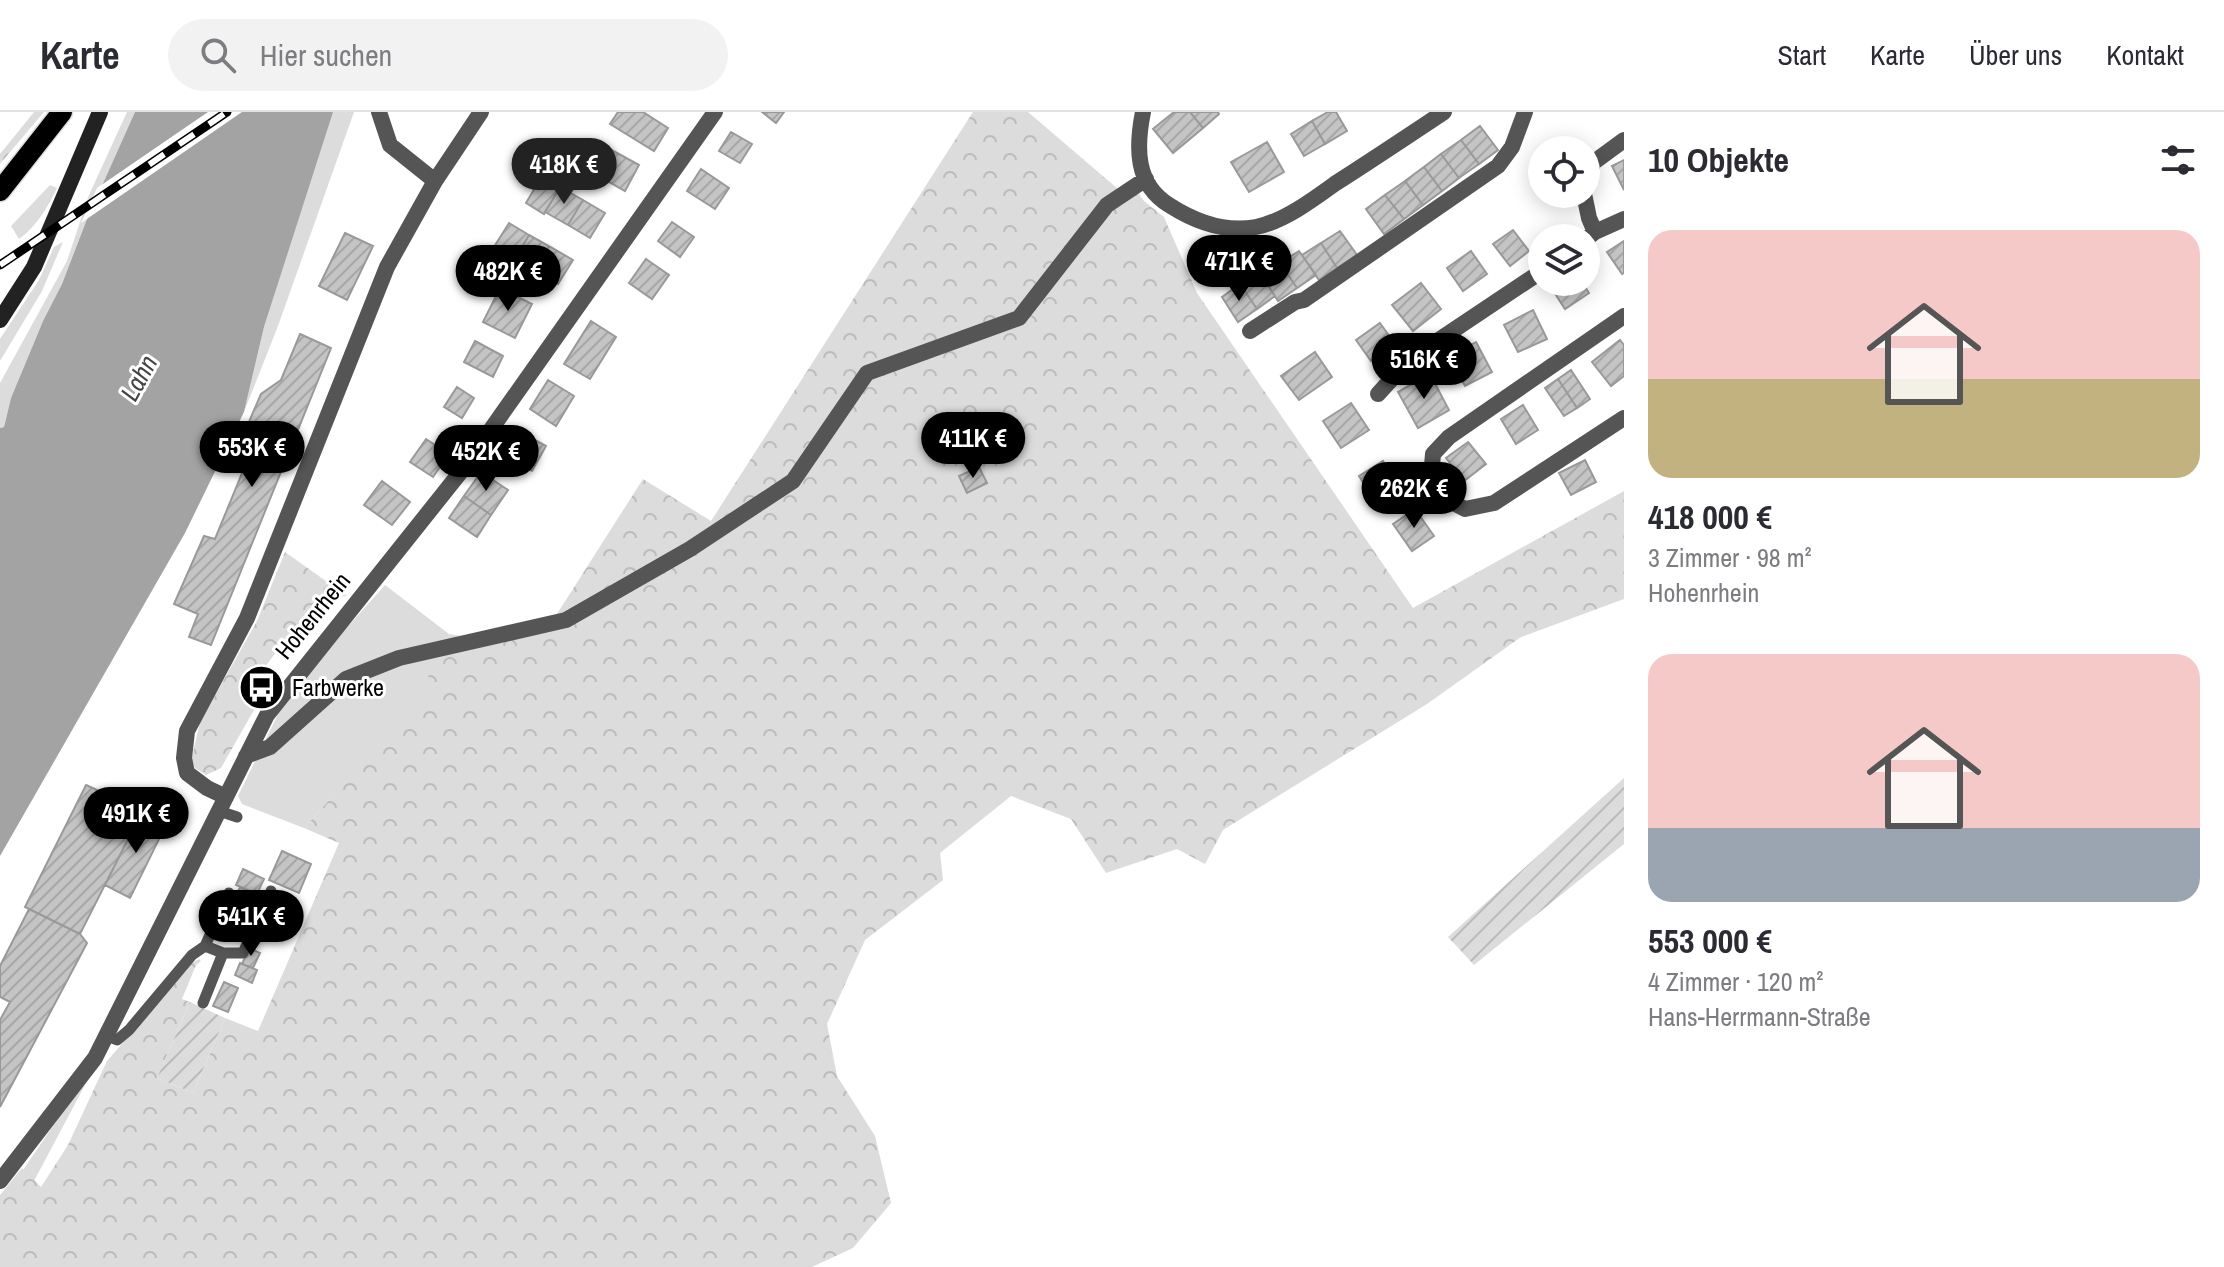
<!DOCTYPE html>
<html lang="de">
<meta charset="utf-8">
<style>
body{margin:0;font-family:"Archivo Narrow",sans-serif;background:#f2f2f3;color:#2b2b33;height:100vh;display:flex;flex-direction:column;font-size:30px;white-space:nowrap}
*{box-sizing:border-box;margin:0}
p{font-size:26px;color:#7c7c81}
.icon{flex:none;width:44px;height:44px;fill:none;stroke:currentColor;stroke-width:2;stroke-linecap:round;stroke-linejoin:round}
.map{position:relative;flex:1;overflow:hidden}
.panel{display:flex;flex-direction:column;background:#fff;width:600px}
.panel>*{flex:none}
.controls{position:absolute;left:1528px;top:24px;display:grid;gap:16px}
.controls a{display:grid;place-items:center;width:72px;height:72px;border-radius:50%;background:#fff;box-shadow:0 4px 20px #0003;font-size:40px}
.price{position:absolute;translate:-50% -68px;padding:0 18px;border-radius:28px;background:#000;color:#fff;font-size:26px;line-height:52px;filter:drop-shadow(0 2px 4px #0008)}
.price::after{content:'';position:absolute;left:50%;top:48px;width:24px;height:18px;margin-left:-12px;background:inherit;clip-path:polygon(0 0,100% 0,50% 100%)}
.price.current{background:#222;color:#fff}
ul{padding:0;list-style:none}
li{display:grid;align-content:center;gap:16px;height:424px;padding:0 24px}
li span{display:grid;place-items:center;height:248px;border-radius:24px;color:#555}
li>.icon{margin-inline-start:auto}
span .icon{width:144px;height:144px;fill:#fffc;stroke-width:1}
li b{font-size:34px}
h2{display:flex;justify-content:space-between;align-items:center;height:96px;padding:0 24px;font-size:34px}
header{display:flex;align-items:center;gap:48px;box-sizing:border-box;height:112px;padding:0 40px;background:#fff;border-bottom:2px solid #e1e1e2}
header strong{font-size:38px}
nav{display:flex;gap:44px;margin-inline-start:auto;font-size:28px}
.search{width:560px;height:72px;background:#f2f2f3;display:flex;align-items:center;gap:20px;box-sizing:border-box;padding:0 28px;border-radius:44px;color:#7c7c81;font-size:30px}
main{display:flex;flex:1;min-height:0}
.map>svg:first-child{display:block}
</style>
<header>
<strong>Karte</strong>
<div class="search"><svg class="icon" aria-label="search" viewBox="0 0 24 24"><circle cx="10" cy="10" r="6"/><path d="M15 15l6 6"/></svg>Hier suchen</div>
<nav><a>Start</a><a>Karte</a><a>Über uns</a><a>Kontakt</a></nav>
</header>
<main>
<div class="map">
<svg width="1624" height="1155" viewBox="0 0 1624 1155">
<defs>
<pattern id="forest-crowns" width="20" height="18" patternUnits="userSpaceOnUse" patternTransform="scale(2)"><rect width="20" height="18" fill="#dcdcdc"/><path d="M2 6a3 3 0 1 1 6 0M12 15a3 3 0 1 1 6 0" fill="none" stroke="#bbb"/></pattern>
<pattern id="garden-furrows" width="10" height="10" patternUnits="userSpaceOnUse" patternTransform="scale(2)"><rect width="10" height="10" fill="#dcdcdc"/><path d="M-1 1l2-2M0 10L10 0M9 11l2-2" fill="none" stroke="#bbb"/></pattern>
<pattern id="building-hatch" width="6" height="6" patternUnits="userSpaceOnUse" patternTransform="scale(2)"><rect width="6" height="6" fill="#c4c4c4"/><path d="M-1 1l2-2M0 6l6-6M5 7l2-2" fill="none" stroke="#a7a7a7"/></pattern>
</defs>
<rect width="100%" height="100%" fill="#fff"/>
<!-- grass -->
<path fill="#dcdcdc" d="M127,0H135L87,107L62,172L43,209L11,286L4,315L0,316V271L67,149L89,83Z
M332,0H354L278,214L244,300L264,215Z
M50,73L57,76C48,95 36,115 19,127L11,114Z
M63,130L42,179L0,249V227L39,168L54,135Z
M385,473L449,522L415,594L304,716L242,692L238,684L279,600L342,521Z
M82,971L85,973L34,1069L23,1058Z"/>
<!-- forest -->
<path fill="url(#forest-crowns)" d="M34,0H44L0,52V42Z
M973,0H1028L1125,83L1135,76L1144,89L1164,105L1197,181L1413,496L1624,379V487L1521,525L1427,592L1223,718L1205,752L1177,737L1106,761L1071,707L1011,684L940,741L943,768L865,828L827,912L837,964L875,1024L891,1091L853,1136L812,1155H0V1083L22,1056L41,1075L68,1033L107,949L192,851L199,847L201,849L196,853L182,887L190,890L157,966L193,981L225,906L258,919L339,731L304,716L414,594L449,522L499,530L548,516L643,367L711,409Z
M285,440L347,484C339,485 328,485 321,489C309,495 256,564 251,579L259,589L221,656L206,663L195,656L191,649L200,610L257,509Z"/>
<!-- garden -->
<path fill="url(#garden-furrows)" d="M1624,666V732L1474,853L1448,825Z
M190,890L225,906L193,981L157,966Z"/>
<!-- water -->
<path fill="#a3a3a3" d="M135,0H333L264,215L244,300L185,421L0,744V316L4,315L11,286L43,209L62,172L87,107Z"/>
<!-- pier -->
<path fill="#fff" d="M208,0H242L81,111L97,76Z"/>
<!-- building -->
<path fill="url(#building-hatch)" stroke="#999" stroke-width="2" d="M618,0H643L668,16L654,39L610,12Z
M762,0H784L776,11Z
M1174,0H1190L1203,16L1173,41L1153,17Z
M1190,0H1218L1219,2L1203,16Z
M1328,0H1336L1347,19L1325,32L1312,9Z
M1312,9L1325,32L1304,44L1291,22Z
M1480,14L1498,38L1479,52L1461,28Z
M731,20L752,32L740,51L719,39Z
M1461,28L1479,52L1459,66L1441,42Z
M597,30L639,53L625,79L583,55Z
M1267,30L1284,60L1249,80L1231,50Z
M1441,42L1459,66L1442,79L1424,55Z
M1624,48V78L1612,54Z
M1424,55L1442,79L1423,93L1405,69Z
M701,57L729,76L715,97L687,79Z
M541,66L559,77L544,102L526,91Z
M1405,69L1423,93L1404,107L1385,83Z
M560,75L583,88L568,113L545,100Z
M1385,83L1404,107L1384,122L1366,97Z
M583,88L605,101L590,126L568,113Z
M672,110L694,125L680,145L658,129Z
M509,111L529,123L515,147L494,135Z
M1513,118L1529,139L1510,154L1493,132Z
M1340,119L1357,143L1337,156L1321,131Z
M345,121L373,134L347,188L319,174Z
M529,123L549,134L534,158L515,147Z
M1624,129V161L1622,162L1607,140Z
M1321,131L1337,156L1319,168L1302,143Z
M549,134L573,148L558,172L534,158Z
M1299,139L1316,163L1297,176L1280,151Z
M1471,139L1487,162L1463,179L1447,156Z
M646,147L669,163L652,187L629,171Z
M1280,151L1297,176L1278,189L1262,164Z
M1259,160L1275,184L1257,197L1240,172Z
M1562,170H1582L1589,181L1565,197L1552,177Z
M1421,171L1441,197L1413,219L1392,193Z
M1240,172L1257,197L1238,210L1222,185Z
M500,176L532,192L515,226L483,210Z
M1533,198L1547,227L1518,240L1504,213Z
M591,209L616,225L590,267L564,252Z
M1380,211L1395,232L1371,249L1356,228Z
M300,222L331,236L211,533L189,525L198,502L174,492L204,424L215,427L254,332L242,326L261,282L281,268Z
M1620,228L1624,233V264L1611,274L1592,250Z
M475,229L503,244L493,265L464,250Z
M1476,230L1492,260L1465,274L1449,245Z
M1315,240L1332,265L1299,288L1281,264Z
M1571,258L1590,287L1577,296L1558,267Z
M1430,262L1449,298L1418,316L1398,280Z
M1558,267L1577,296L1564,304L1545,276Z
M548,268L574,284L556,314L530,297Z
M457,275L474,286L462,306L444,295Z
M1351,291L1369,318L1341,336L1323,309Z
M1523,293L1538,318L1516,332L1501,307Z
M511,315L546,334L532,359L498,340Z
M426,327L449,342L433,365L410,350Z
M1468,330L1486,352L1464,369L1446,346Z
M1585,348L1596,370L1571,383L1559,361Z
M1383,349L1400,376L1376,391L1359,364Z
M979,355L987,371L967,381L959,364Z
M481,360L508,378L491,403L464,384Z
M382,369L410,390L392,413L364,393Z
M464,384L491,403L477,425L449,406Z
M1415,397L1434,424L1412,439L1393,412Z
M86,673L110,684L113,677L145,694L80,822L25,795Z
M142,699L166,713L130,786L105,773Z
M282,739L311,752L299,781L269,768Z
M243,757L264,767L257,782L236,773Z
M240,775L263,785L244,829L221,819Z
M29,797L80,822L87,831L0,995V908L10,890L0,885V854Z
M249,836L260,841L253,856L242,852Z
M240,851L257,858L252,871L235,863Z
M224,870L238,876L228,900L213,894Z"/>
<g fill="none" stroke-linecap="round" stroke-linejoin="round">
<defs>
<path id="primary" d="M0,79L62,0"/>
</defs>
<!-- primary casing -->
<use href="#primary" stroke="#dbdbdb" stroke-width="23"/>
<!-- lane -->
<path stroke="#555" stroke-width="11" d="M219,699L237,705
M205,834L229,781
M203,891L223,841
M107,924L117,928L129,918L192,843L205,834L223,841H243L271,779"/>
<!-- street -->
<path stroke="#555" stroke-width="16" d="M1143,0C1136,35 1135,72 1169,93C1194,109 1225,121 1256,115C1283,110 1314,87 1336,71C1372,48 1408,24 1444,0
M1586,66L1594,50L1624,28
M435,69L481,0
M1584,82L1589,106L1595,120
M1586,127L1595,120L1624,107
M1624,204L1449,325L1433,342L1431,365L1446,387L1465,397L1494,391L1624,306
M1250,219L1295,190L1304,188L1498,54L1512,35L1525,0
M1378,282L1409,248L1542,159
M246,644L270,635L346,567L399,546L566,508L690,437L793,369L867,261L1019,206L1107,93L1146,67
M226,685L207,676L187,661L184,646L187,619L247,506L387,155L435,69L390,33L379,0
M0,1069L95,946L267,603L463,357L715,0"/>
<!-- secondary -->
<path stroke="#222" stroke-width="16" d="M0,208L34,155L100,0"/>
<!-- primary -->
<use href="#primary" stroke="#000" stroke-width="20"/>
<defs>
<path id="rail" d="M0,153L227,0"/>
</defs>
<!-- rail casing -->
<use href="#rail" stroke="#000" stroke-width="9"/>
<!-- rail -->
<use href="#rail" stroke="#fff" stroke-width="6" stroke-dasharray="18" stroke-linecap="butt"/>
</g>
<!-- icons -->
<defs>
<symbol id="bus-disc" viewBox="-11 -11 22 22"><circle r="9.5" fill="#000" stroke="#fff"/><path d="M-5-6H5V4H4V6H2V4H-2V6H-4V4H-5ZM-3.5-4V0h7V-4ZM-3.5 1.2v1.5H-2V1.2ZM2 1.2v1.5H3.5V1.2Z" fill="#fff"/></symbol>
</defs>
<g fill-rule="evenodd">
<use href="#bus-disc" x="236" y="550" width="51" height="51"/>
</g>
<g text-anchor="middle" stroke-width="6" stroke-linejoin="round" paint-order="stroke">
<!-- street labels -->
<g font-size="24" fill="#000" stroke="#fff">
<text transform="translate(313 504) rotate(-51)" y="8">Hohenrhein</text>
</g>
<!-- poi labels -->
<g font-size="24" fill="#000" stroke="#fff" text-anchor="start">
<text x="292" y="584">Farbwerke</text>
</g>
<!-- water labels -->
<g font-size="26" font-style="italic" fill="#444" stroke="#fff">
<text transform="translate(139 266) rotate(-61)" y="9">Lahn</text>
</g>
</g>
</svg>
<div class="controls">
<a><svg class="icon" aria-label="locate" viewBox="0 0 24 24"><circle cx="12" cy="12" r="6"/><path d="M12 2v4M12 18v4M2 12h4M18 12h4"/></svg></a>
<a><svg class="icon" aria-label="layers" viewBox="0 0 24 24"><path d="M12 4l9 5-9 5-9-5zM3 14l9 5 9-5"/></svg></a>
</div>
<b class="price current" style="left:564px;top:94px">418K €</b>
<b class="price" style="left:1239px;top:191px">471K €</b>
<b class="price" style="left:508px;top:201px">482K €</b>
<b class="price" style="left:1424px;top:289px">516K €</b>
<b class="price" style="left:973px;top:368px">411K €</b>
<b class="price" style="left:252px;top:377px">553K €</b>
<b class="price" style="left:486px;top:381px">452K €</b>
<b class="price" style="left:1414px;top:418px">262K €</b>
<b class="price" style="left:136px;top:743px">491K €</b>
<b class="price" style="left:251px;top:846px">541K €</b>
</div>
<section class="panel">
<h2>10 Objekte<svg class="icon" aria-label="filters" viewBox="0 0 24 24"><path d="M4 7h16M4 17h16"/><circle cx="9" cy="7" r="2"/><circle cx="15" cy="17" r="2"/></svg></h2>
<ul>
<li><span style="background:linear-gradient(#f6c9c9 60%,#c2b280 0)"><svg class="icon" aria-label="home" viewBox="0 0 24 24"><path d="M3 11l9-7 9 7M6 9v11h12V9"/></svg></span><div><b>418 000 €</b><p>3 Zimmer · 98 m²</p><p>Hohenrhein</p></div></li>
<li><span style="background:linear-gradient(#f6c9c9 70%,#9aa5b1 0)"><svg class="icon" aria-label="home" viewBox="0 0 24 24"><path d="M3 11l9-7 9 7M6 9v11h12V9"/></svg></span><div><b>553 000 €</b><p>4 Zimmer · 120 m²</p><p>Hans-Herrmann-Straße</p></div></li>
</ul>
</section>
</main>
